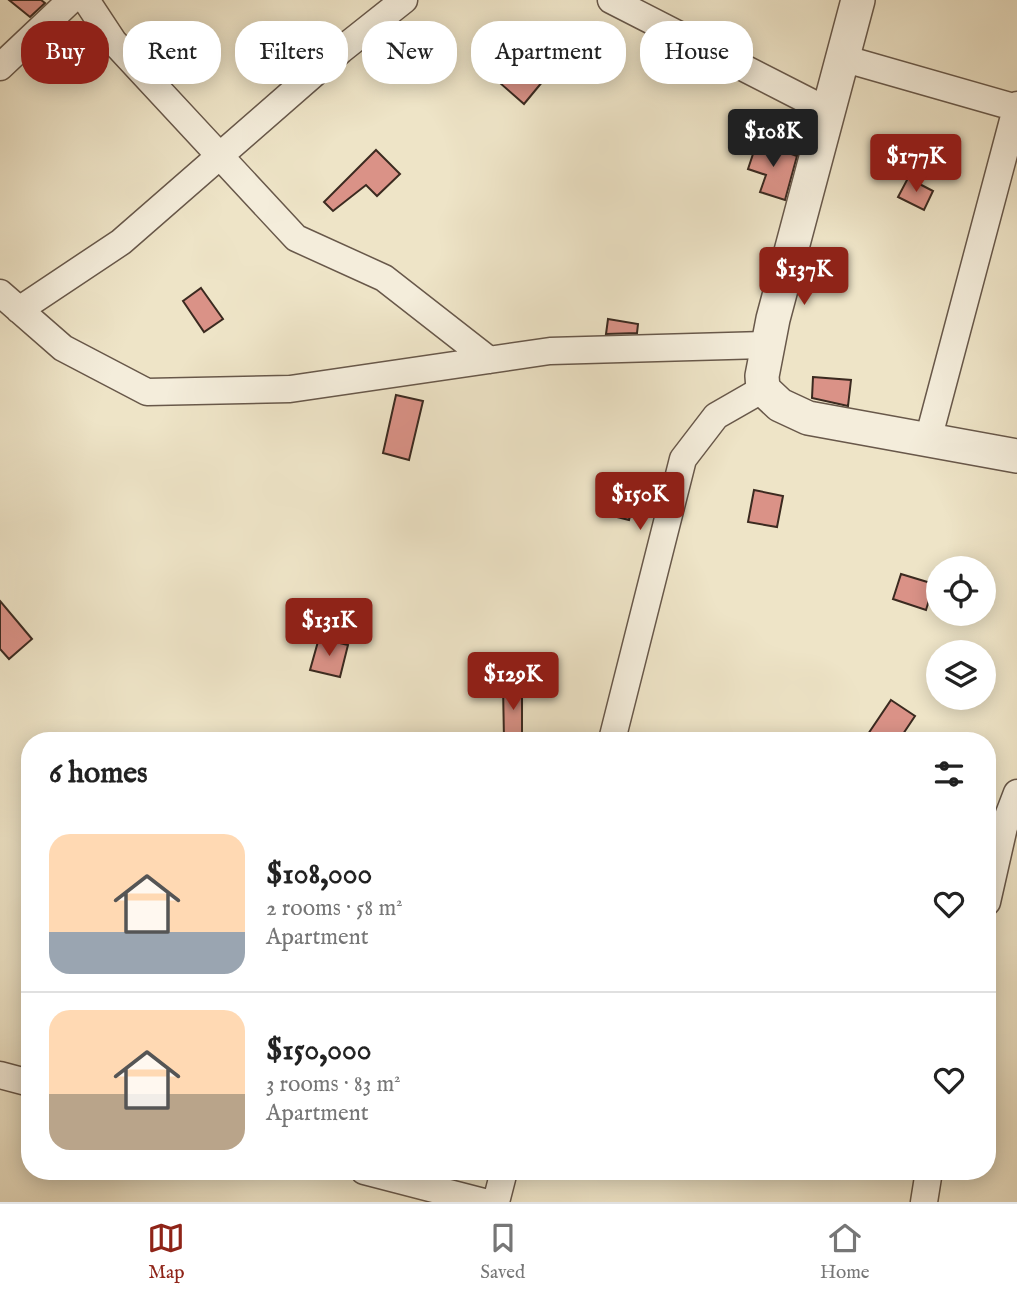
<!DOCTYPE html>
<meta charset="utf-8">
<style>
body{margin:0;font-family:"IM FELL English",serif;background:#f2f2f2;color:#222;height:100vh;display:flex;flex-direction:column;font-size:26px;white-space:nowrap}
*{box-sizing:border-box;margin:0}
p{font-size:23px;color:#767676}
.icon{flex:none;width:38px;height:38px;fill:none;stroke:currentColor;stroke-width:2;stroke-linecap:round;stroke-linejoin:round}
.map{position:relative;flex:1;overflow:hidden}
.drawer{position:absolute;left:21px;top:732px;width:975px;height:448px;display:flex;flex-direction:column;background:#fff;border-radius:28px;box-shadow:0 4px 18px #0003}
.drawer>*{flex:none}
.top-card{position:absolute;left:21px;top:21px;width:976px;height:63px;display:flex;gap:14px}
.controls{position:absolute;left:926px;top:556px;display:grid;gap:14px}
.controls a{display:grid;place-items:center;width:70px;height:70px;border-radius:50%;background:#fff;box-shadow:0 4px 18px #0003;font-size:35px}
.price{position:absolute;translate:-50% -60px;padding:0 16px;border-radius:7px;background:#8f2418;color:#fff;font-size:23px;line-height:46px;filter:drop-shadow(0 2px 4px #0008)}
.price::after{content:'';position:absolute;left:50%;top:42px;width:21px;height:16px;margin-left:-10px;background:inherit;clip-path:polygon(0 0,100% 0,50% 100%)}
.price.on{background:#222;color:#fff}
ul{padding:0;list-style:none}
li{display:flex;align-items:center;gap:21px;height:175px;padding:0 28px}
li+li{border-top:2px solid #e0e0e0}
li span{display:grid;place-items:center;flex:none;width:196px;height:140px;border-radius:21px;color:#555}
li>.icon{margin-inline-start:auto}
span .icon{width:84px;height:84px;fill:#fffc;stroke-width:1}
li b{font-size:30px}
h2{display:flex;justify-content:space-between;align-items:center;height:84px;padding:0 28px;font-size:30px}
.tag{padding:0 24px;border-radius:28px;background:#fff;box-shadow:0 4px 18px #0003;font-size:24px;line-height:63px}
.tag.on{background:#8f2418;color:#fff}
.menu{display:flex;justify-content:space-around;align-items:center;height:98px;border-top:2px solid #e0e0e0;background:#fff;font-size:19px;color:#767676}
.menu a{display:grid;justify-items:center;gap:4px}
.menu .on{color:#8f2418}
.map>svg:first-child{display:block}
</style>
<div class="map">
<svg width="1017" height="1202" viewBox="0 0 1017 1202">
<rect width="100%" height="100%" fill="#eee4c7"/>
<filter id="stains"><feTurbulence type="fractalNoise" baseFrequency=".00286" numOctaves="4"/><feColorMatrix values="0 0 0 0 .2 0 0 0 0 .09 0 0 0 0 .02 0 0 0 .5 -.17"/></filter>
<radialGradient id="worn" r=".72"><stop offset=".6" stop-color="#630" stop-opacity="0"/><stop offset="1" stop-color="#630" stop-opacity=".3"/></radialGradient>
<!-- building -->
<path fill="#da9287" stroke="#3b2a20" stroke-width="2" d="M9,0H41L45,3L30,17Z
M520,60L543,81L524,104L500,83Z
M757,142L797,156L785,200L760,192L766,175L748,169Z
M376,150L400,174L377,196L366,185L333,211L324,202Z
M908,178L933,191L924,210L898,197Z
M201,288L223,319L204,332L183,301Z
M608,319L638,324L637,333L606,334Z
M813,377L851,380L848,406L812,398Z
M396,395L423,401L409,460L383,453Z
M618,482L638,487L629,520L609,515Z
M754,490L783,496L777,527L748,522Z
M901,574L934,584L926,610L893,599Z
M0,601L32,639L9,659L0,649Z
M319,638L348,645L340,677L310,670Z
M503,685H522V740H504Z
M891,700L915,716L899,740H864Z"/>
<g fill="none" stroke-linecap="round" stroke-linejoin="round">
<defs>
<path id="minor" d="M86,0L113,41L296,238L384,278L489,360
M611,0L828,111
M842,58L1017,108
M0,67L71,0
M0,293L63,348L147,392L290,389L550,351L768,345
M19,310L121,242L341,50L404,0
M928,440L1017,105
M612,740L683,459L716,416L763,389
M987,902L1004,827L1017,793
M0,1075L30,1083
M364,1171L484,1202
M496,1202L504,1171
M924,1202L929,1171"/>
<path id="tertiary" d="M858,0L773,319L762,376L763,389L780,405L808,418L1017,456"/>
</defs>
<!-- minor casing -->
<use href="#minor" stroke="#68584a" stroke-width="29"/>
<!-- tertiary casing -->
<use href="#tertiary" stroke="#68584a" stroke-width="36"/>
<!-- minor -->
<use href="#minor" stroke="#f4eddb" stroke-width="26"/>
<!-- tertiary -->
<use href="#tertiary" stroke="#f4eddb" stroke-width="33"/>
</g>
<rect width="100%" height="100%" filter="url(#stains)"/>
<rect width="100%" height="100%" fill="url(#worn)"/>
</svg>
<div class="controls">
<a><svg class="icon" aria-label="locate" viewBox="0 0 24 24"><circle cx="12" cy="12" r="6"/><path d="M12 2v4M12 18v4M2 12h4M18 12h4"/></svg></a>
<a><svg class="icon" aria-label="layers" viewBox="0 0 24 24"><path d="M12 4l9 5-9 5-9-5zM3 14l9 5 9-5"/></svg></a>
</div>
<b class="price on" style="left:773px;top:169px">$108K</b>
<b class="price" style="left:916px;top:194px">$177K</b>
<b class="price" style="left:804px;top:307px">$137K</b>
<b class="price" style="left:640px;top:532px">$150K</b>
<b class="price" style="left:329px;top:658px">$131K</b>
<b class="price" style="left:513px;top:712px">$129K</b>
<div class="top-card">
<a class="tag on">Buy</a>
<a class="tag">Rent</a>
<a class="tag">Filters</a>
<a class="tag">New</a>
<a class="tag">Apartment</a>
<a class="tag">House</a>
</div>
<section class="drawer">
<h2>6 homes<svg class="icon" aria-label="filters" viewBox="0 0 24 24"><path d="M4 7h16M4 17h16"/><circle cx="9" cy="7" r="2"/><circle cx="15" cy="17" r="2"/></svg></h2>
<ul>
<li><span style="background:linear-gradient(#ffd9b3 70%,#9aa5b1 0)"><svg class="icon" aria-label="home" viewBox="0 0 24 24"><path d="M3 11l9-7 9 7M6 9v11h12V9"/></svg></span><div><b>$108,000</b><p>2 rooms · 58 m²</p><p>Apartment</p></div><svg class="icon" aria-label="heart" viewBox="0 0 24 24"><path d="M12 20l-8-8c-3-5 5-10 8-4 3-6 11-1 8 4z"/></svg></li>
<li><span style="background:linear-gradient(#ffd9b3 60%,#b9a48a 0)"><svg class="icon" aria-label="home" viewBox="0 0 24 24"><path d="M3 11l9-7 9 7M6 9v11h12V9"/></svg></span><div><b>$150,000</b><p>3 rooms · 83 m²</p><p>Apartment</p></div><svg class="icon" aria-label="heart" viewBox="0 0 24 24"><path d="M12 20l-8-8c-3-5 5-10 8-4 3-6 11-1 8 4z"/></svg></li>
</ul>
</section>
</div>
<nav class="menu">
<a class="on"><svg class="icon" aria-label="map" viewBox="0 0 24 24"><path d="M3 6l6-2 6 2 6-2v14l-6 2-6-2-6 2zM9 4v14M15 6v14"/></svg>Map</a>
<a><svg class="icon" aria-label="saved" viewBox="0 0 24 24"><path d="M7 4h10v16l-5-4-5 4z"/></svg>Saved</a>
<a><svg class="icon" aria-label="home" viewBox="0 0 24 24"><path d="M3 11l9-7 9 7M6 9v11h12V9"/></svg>Home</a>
</nav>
